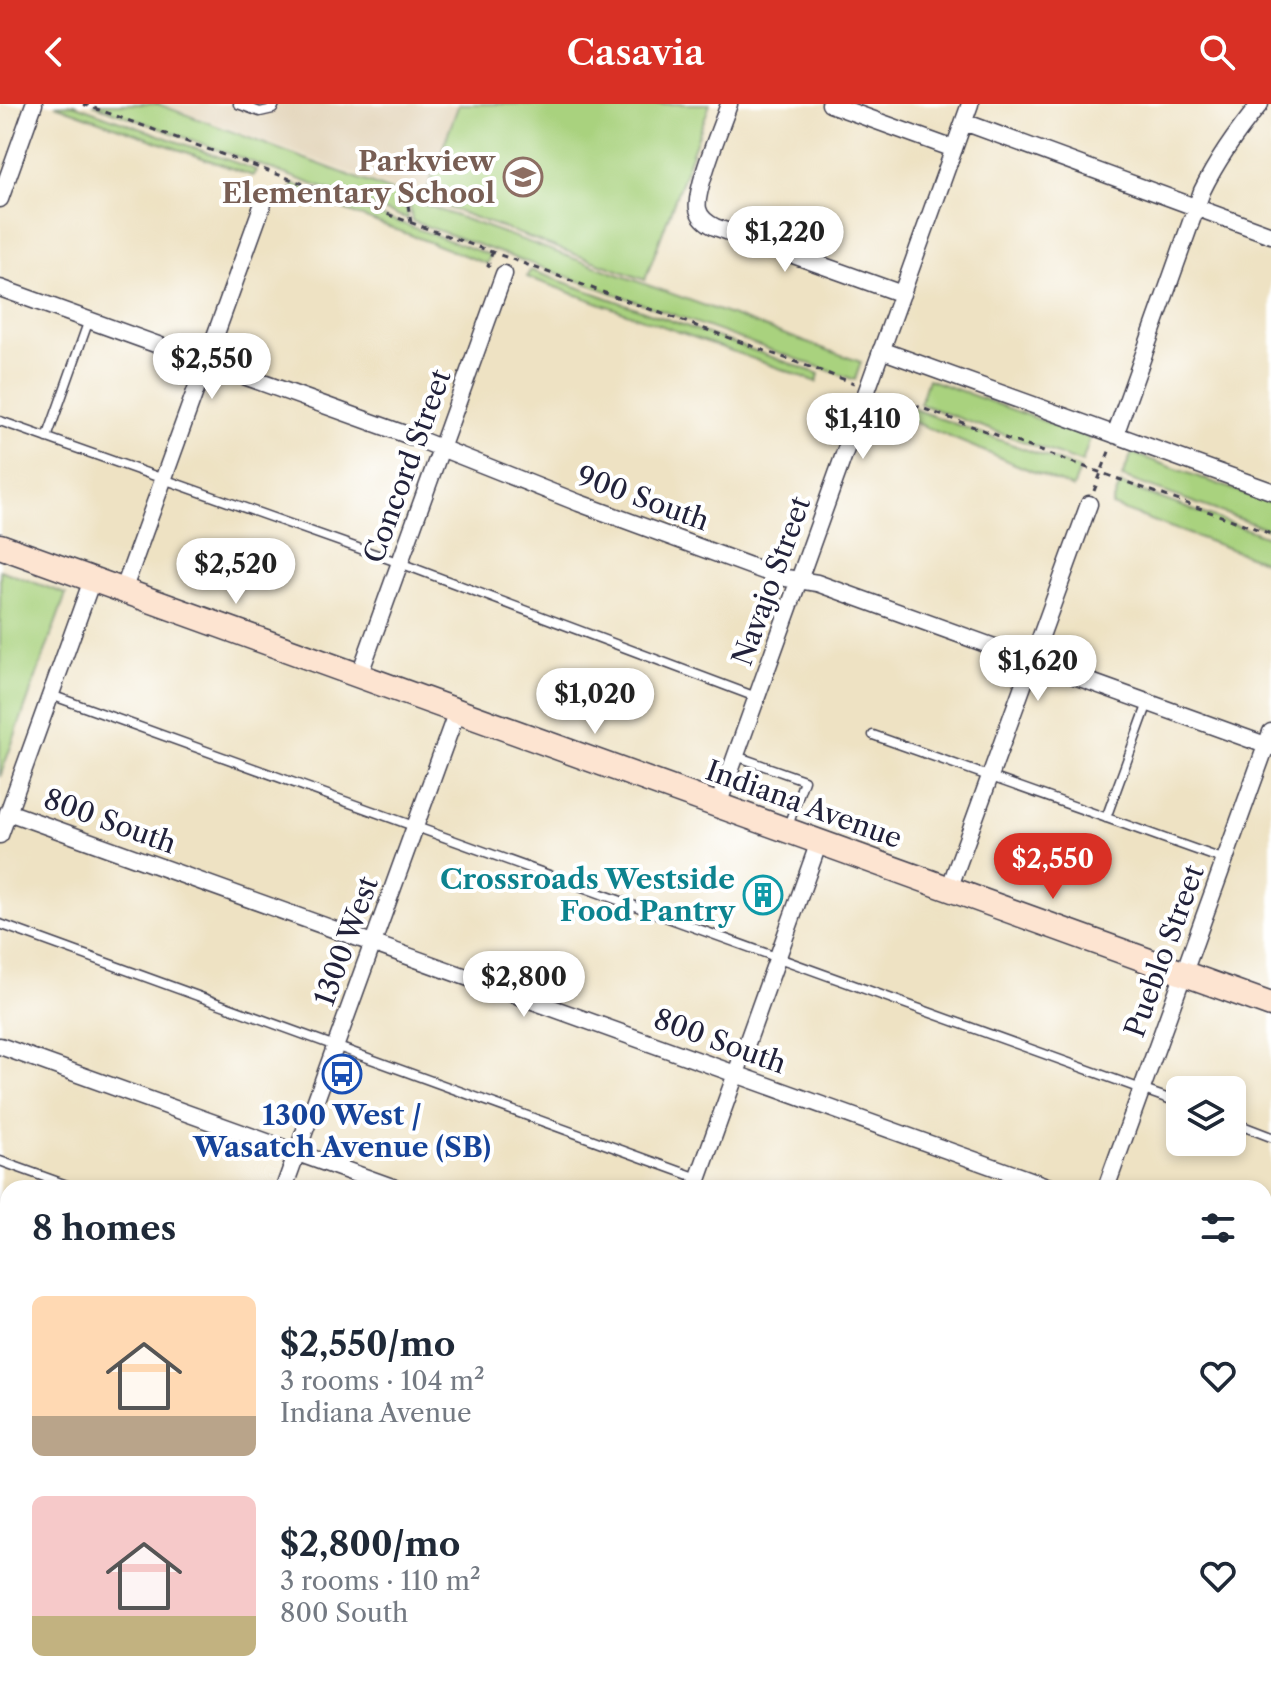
<!DOCTYPE html>
<meta charset="utf-8">
<style>
body{margin:0;font-family:"Libre Caslon Text",serif;background:#f6f6f7;color:#1f2937;height:100vh;display:flex;flex-direction:column;font-size:30px;white-space:nowrap}
*{box-sizing:border-box;margin:0}
p{font-size:26px;color:#747a83}
.icon{flex:none;width:44px;height:44px;fill:none;stroke:currentColor;stroke-width:2;stroke-linecap:round;stroke-linejoin:round}
.map{position:relative;flex:1;overflow:hidden}
.drawer{position:absolute;left:0px;top:1076px;width:1272px;height:514px;display:flex;flex-direction:column;background:#fff;border-radius:24px 24px 0 0;box-shadow:0 4px 12px #0003}
.drawer>*{flex:none}
.buttons{position:absolute;left:1166px;top:972px;display:grid;gap:16px}
.buttons a{display:grid;place-items:center;width:80px;height:80px;border-radius:12px;background:#fff;box-shadow:0 4px 12px #0003;font-size:40px}
.price{position:absolute;translate:-50% -68px;padding:0 18px;border-radius:28px;background:#fff;color:#222;font-size:26px;line-height:52px;filter:drop-shadow(0 2px 4px #0008)}
.price::after{content:'';position:absolute;left:50%;top:48px;width:24px;height:18px;margin-left:-12px;background:inherit;clip-path:polygon(0 0,100% 0,50% 100%)}
.price.active{background:#d93025;color:#fff}
ul{padding:0;list-style:none}
li{display:flex;align-items:center;gap:24px;height:200px;padding:0 32px}
li span{display:grid;place-items:center;flex:none;width:224px;height:160px;border-radius:12px;color:#555}
li>.icon{margin-inline-start:auto}
span .icon{width:96px;height:96px;fill:#fffc;stroke-width:1}
li b{font-size:34px}
h2{display:flex;justify-content:space-between;align-items:center;height:96px;padding:0 32px;font-size:34px}
header{display:flex;justify-content:space-between;align-items:center;height:104px;padding:0 32px;background:#d93025;color:#fff;font-size:36px;font-weight:600}
.map>svg:first-child{display:block}
</style>
<header><svg class="icon" aria-label="back" viewBox="0 0 24 24"><path d="M15 5l-7 7 7 7"/></svg>Casavia<svg class="icon" aria-label="search" viewBox="0 0 24 24"><circle cx="10" cy="10" r="6"/><path d="M15 15l6 6"/></svg></header>
<div class="map">
<svg width="1271" height="1589" viewBox="0 0 1271 1589">
<rect width="100%" height="100%" fill="#fff"/>
<filter id="ink" filterUnits="userSpaceOnUse"><feTurbulence type="fractalNoise" baseFrequency=".0125" numOctaves="2"/><feDisplacementMap in="SourceGraphic" scale="16" xChannelSelector="R" yChannelSelector="G"/><feConvolveMatrix kernelMatrix="1 2 1 2 8 2 1 2 1" color-interpolation-filters="sRGB"/></filter>
<filter id="wash" filterUnits="userSpaceOnUse"><feTurbulence type="fractalNoise" baseFrequency=".006" numOctaves="4" result="noise"/><feDisplacementMap in="SourceGraphic" scale="32" xChannelSelector="R" yChannelSelector="G"/><feGaussianBlur stdDeviation="1.8" result="paint"/><feColorMatrix in="noise" values="0 0 0 0 0 0 0 0 0 0 0 0 0 0 0 0 0 1.4 0 .05"/><feComposite in="paint" operator="in"/></filter>
<g filter="url(#wash)">
<rect width="100%" height="100%" fill="#eee2c3"/>
<!-- built -->
<path fill="#e1d2b5" d="M164,0H710L645,176Z"/>
<!-- green -->
<path fill="#a9d27e" stroke="#667a5c" stroke-width="2" d="M73,0L256,66L253,72L55,1Z
M93,0H158L405,92L408,115Z
M459,0H710L645,176L424,95Z
M293,80L490,151L487,160L291,86Z
M409,95L861,258L855,276L412,117Z
M530,166L819,270L817,278L527,173Z
M928,275L1090,334L1082,359L920,300Z
M886,295L1080,365L1073,384L882,305Z
M1132,349L1271,399V426L1122,373Z
M1120,380L1271,434V460L1112,402Z
M0,466L66,490L0,673Z"/>
</g>
<g filter="url(#ink)">
<g fill="none" stroke-linecap="round" stroke-linejoin="round">
<defs>
<path id="lane" d="M238,0L260,8L273,5L275,0
M0,317L400,459L756,593
M47,334L89,216
M51,591L1180,999
M873,631L1225,756
M736,652L804,676L787,725
M1106,714L1148,599
M0,820L698,1074
M1232,1018L1271,1033
M0,1057L75,1084
M1264,1279L1271,1282
M0,1293L8,1296
M26,1589L28,1582
M269,1589L272,1582"/>
<path id="street" d="M729,0C722,21 694,86 698,105C700,114 707,119 715,123L902,190
M830,0L954,45
M964,18L1271,131
M0,95L34,0
M0,184L413,333L579,399L780,473L817,479L1271,643
M881,246L1271,387
M1115,331L1202,87C1218,54 1237,28 1260,0
M123,487L265,94
M359,572L504,170
M718,701L970,0
M8,708L1052,1084
M0,731L92,476
M949,785L1089,400
M0,942L395,1084
M284,1084L457,607
M695,1084L819,738
M1106,1084L1271,628
M1264,1160L1271,1163
M0,1177L8,1180
M1264,1397L1271,1400
M0,1410L8,1413
M476,1582L496,1589
M1114,1582L1133,1589
M149,1589L151,1582
M394,1589L396,1582
M513,1589L515,1582
M923,1589L926,1582"/>
<path id="secondary" d="M0,442L1271,901"/>
</defs>
<!-- lane casing -->
<use href="#lane" stroke="#413f4f" stroke-width="11"/>
<!-- street casing -->
<use href="#street" stroke="#413f4f" stroke-width="19"/>
<!-- secondary casing -->
<use href="#secondary" stroke="#413f4f" stroke-width="27"/>
<!-- path -->
<path stroke="#413f4f" stroke-width="3" stroke-dasharray="6 6" stroke-linecap="butt" d="M83,0L854,279
M406,89L411,119
M490,163L488,162L492,149
M880,289L1271,430
M1094,387L1110,345"/>
<!-- lane -->
<use href="#lane" stroke="#fff" stroke-width="8"/>
<!-- street -->
<use href="#street" stroke="#fff" stroke-width="16"/>
<!-- secondary -->
<use href="#secondary" stroke="#fde4d1" stroke-width="24"/>
</g>
</g>
<!-- icons -->
<defs>
<symbol id="school-ring" viewBox="-11 -11 22 22"><circle r="9.5" fill="#fff" stroke="#8d6e63" stroke-width="1.5"/><path d="M0-5L7-2L0 1L-7-2ZM-4 1L0 2.5L4 1V4Q0 6-4 4Z" fill="#8d6e63"/></symbol>
<symbol id="building-ring" viewBox="-11 -11 22 22"><circle r="9.5" fill="#fff" stroke="#0f9aa8" stroke-width="1.5"/><path d="M-4-6H4V6H1V3H-1V6H-4ZM-2.5-4.3h1.7v1.8h-1.7ZM.8-4.3h1.7v1.8H.8ZM-2.5-1h1.7V.8h-1.7ZM.8-1h1.7V.8H.8Z" fill="#0f9aa8"/></symbol>
<symbol id="bus-ring" viewBox="-11 -11 22 22"><circle r="9.5" fill="#fff" stroke="#1a4fb4" stroke-width="1.5"/><path d="M-5-6H5V4H4V6H2V4H-2V6H-4V4H-5ZM-3.5-4V0h7V-4ZM-3.5 1.2v1.5H-2V1.2ZM2 1.2v1.5H3.5V1.2Z" fill="#1a4fb4"/></symbol>
</defs>
<g fill-rule="evenodd">
<use href="#school-ring" x="501" y="51" width="44" height="44"/>
<use href="#building-ring" x="741" y="769" width="44" height="44"/>
<use href="#bus-ring" x="320" y="948" width="44" height="44"/>
</g>
<g text-anchor="middle" stroke-width="8" stroke-linejoin="round" paint-order="stroke">
<!-- education labels -->
<g font-size="28" font-weight="bold" fill="#785e54" stroke="#fff" text-anchor="end">
<text x="495" y="67">Parkview<tspan x="495" dy="32">Elementary School</tspan></text>
</g>
<!-- street labels -->
<g font-size="28" fill="#22223b" stroke="#fff">
<text transform="translate(407 362) rotate(-70)" y="10">Concord Street</text>
<text transform="translate(643 394) rotate(20)" y="10">900 South</text>
<text transform="translate(771 477) rotate(-70)" y="10">Navajo Street</text>
<text transform="translate(804 700) rotate(20)" y="10">Indiana Avenue</text>
<text transform="translate(110 717) rotate(20)" y="10">800 South</text>
<text transform="translate(346 837) rotate(-70)" y="10">1300 West</text>
<text transform="translate(1164 847) rotate(-70)" y="10">Pueblo Street</text>
<text transform="translate(720 937) rotate(20)" y="10">800 South</text>
</g>
<!-- culture labels -->
<g font-size="28" font-weight="bold" fill="#0d838f" stroke="#fff" text-anchor="end">
<text x="735" y="785">Crossroads Westside<tspan x="735" dy="32">Food Pantry</tspan></text>
</g>
<!-- transit labels -->
<g font-size="28" font-weight="bold" fill="#164399" stroke="#fff">
<text x="342" y="1021">1300 West /<tspan x="342" dy="32">Wasatch Avenue (SB)</tspan></text>
</g>
</g>
</svg>
<div class="buttons">
<a><svg class="icon" aria-label="layers" viewBox="0 0 24 24"><path d="M12 4l9 5-9 5-9-5zM3 14l9 5 9-5"/></svg></a>
</div>
<b class="price" style="left:785px;top:170px">$1,220</b>
<b class="price" style="left:212px;top:297px">$2,550</b>
<b class="price" style="left:863px;top:357px">$1,410</b>
<b class="price" style="left:236px;top:502px">$2,520</b>
<b class="price" style="left:1038px;top:599px">$1,620</b>
<b class="price" style="left:595px;top:632px">$1,020</b>
<b class="price active" style="left:1053px;top:797px">$2,550</b>
<b class="price" style="left:524px;top:915px">$2,800</b>
<section class="drawer">
<h2>8 homes<svg class="icon" aria-label="filters" viewBox="0 0 24 24"><path d="M4 7h16M4 17h16"/><circle cx="9" cy="7" r="2"/><circle cx="15" cy="17" r="2"/></svg></h2>
<ul>
<li><span style="background:linear-gradient(#ffd9b3 75%,#b9a48a 0)"><svg class="icon" aria-label="home" viewBox="0 0 24 24"><path d="M3 11l9-7 9 7M6 9v11h12V9"/></svg></span><div><b>$2,550/mo</b><p>3 rooms · 104 m²</p><p>Indiana Avenue</p></div><svg class="icon" aria-label="heart" viewBox="0 0 24 24"><path d="M12 20l-8-8c-3-5 5-10 8-4 3-6 11-1 8 4z"/></svg></li>
<li><span style="background:linear-gradient(#f6c9c9 75%,#c2b280 0)"><svg class="icon" aria-label="home" viewBox="0 0 24 24"><path d="M3 11l9-7 9 7M6 9v11h12V9"/></svg></span><div><b>$2,800/mo</b><p>3 rooms · 110 m²</p><p>800 South</p></div><svg class="icon" aria-label="heart" viewBox="0 0 24 24"><path d="M12 20l-8-8c-3-5 5-10 8-4 3-6 11-1 8 4z"/></svg></li>
</ul>
</section>
</div>
